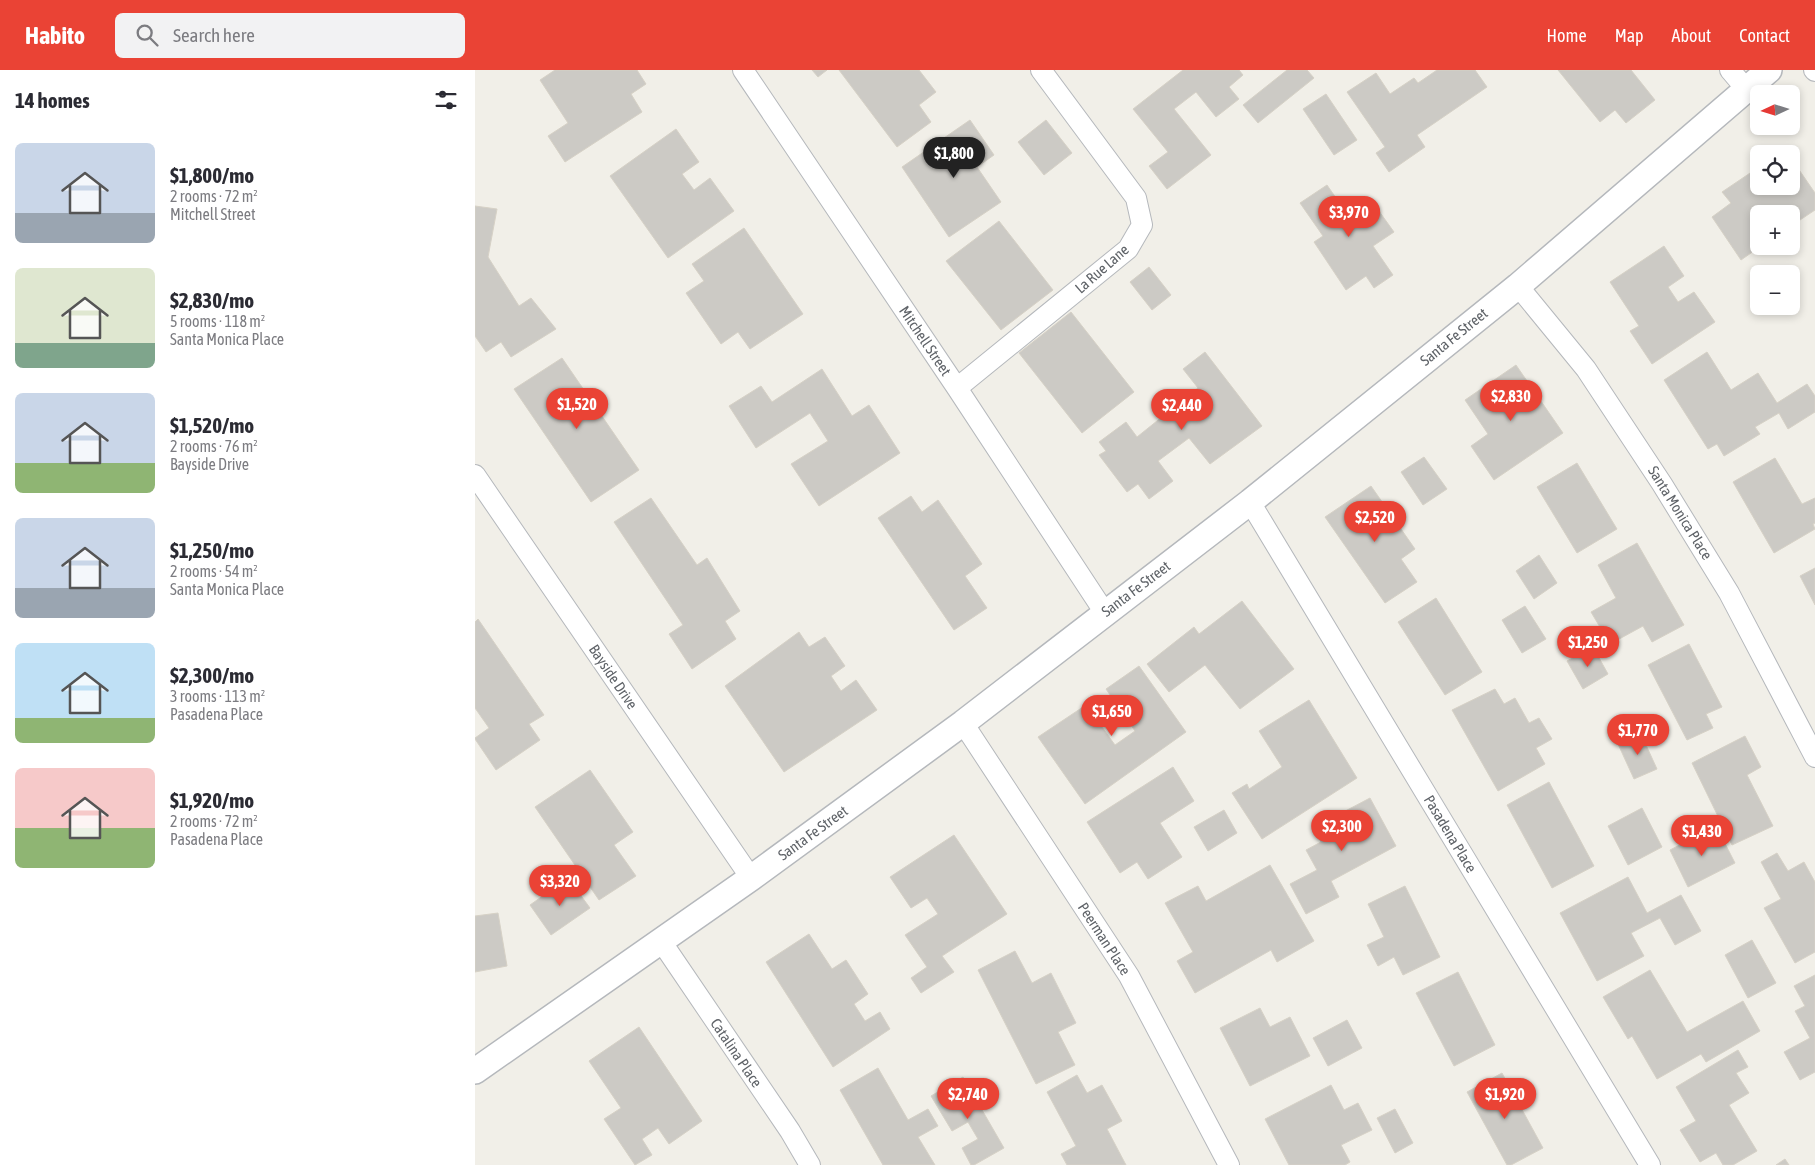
<!DOCTYPE html>
<meta charset="utf-8">
<style>
body{margin:0;font-family:"Asap Condensed",sans-serif;background:#f2f2f3;color:#2b2b33;height:100vh;display:flex;flex-direction:column;font-size:19px;white-space:nowrap}
*{box-sizing:border-box;margin:0}
p{font-size:16px;color:#7c7c81}
.icon{flex:none;width:28px;height:28px;fill:none;stroke:currentColor;stroke-width:2;stroke-linecap:round;stroke-linejoin:round}
.map{position:relative;flex:1;overflow:hidden}
.drawer{display:flex;flex-direction:column;background:#fff;width:475px}
.drawer>*{flex:none}
.needle{width:32px;rotate:266deg}
.fabs{position:absolute;left:1275px;top:15px;display:grid;gap:10px}
.fabs a{display:grid;place-items:center;width:50px;height:50px;border-radius:8px;background:#fff;box-shadow:0 2px 8px #0003;font-size:25px}
.price{position:absolute;translate:-50% -42px;padding:0 11px;border-radius:18px;background:#ea4335;color:#fff;font-size:16px;line-height:32px;filter:drop-shadow(0 1px 2px #0008)}
.price::after{content:'';position:absolute;left:50%;top:30px;width:15px;height:11px;margin-left:-8px;background:inherit;clip-path:polygon(0 0,100% 0,50% 100%)}
.price.current{background:#222;color:#fff}
ul{padding:0;list-style:none}
li{display:flex;align-items:center;gap:15px;height:125px;padding:0 15px}
li span{display:grid;place-items:center;flex:none;width:140px;height:100px;border-radius:8px;color:#555}
li>.icon{margin-inline-start:auto}
span .icon{width:60px;height:60px;fill:#fffc;stroke-width:1}
li b{font-size:21px}
h2{display:flex;justify-content:space-between;align-items:center;height:60px;padding:0 15px;font-size:21px}
header{display:flex;align-items:center;gap:30px;box-sizing:border-box;height:70px;padding:0 25px;background:#ea4335;color:#fff}
header strong{font-size:24px}
nav{display:flex;gap:28px;margin-inline-start:auto;font-size:18px}
.search{width:350px;height:45px;background:#f2f2f3;display:flex;align-items:center;gap:12px;box-sizing:border-box;padding:0 18px;border-radius:8px;color:#7c7c81;font-size:19px}
main{display:flex;flex:1;min-height:0}
.map>svg:first-child{display:block}
</style>
<header>
<strong>Habito</strong>
<div class="search"><svg class="icon" aria-label="search" viewBox="0 0 24 24"><circle cx="10" cy="10" r="6"/><path d="M15 15l6 6"/></svg>Search here</div>
<nav><a>Home</a><a>Map</a><a>About</a><a>Contact</a></nav>
</header>
<main>
<section class="drawer">
<h2>14 homes<svg class="icon" aria-label="filters" viewBox="0 0 24 24"><path d="M4 7h16M4 17h16"/><circle cx="9" cy="7" r="2"/><circle cx="15" cy="17" r="2"/></svg></h2>
<ul>
<li><span style="background:linear-gradient(#c9d6e8 70%,#9aa5b1 0)"><svg class="icon" aria-label="home" viewBox="0 0 24 24"><path d="M3 11l9-7 9 7M6 9v11h12V9"/></svg></span><div><b>$1,800/mo</b><p>2 rooms · 72 m²</p><p>Mitchell Street</p></div></li>
<li><span style="background:linear-gradient(#dfe7d0 75%,#7fa58c 0)"><svg class="icon" aria-label="home" viewBox="0 0 24 24"><path d="M3 11l9-7 9 7M6 9v11h12V9"/></svg></span><div><b>$2,830/mo</b><p>5 rooms · 118 m²</p><p>Santa Monica Place</p></div></li>
<li><span style="background:linear-gradient(#c9d6e8 70%,#8fb573 0)"><svg class="icon" aria-label="home" viewBox="0 0 24 24"><path d="M3 11l9-7 9 7M6 9v11h12V9"/></svg></span><div><b>$1,520/mo</b><p>2 rooms · 76 m²</p><p>Bayside Drive</p></div></li>
<li><span style="background:linear-gradient(#c9d6e8 70%,#9aa5b1 0)"><svg class="icon" aria-label="home" viewBox="0 0 24 24"><path d="M3 11l9-7 9 7M6 9v11h12V9"/></svg></span><div><b>$1,250/mo</b><p>2 rooms · 54 m²</p><p>Santa Monica Place</p></div></li>
<li><span style="background:linear-gradient(#bfe0f5 75%,#8fb573 0)"><svg class="icon" aria-label="home" viewBox="0 0 24 24"><path d="M3 11l9-7 9 7M6 9v11h12V9"/></svg></span><div><b>$2,300/mo</b><p>3 rooms · 113 m²</p><p>Pasadena Place</p></div></li>
<li><span style="background:linear-gradient(#f6c9c9 60%,#8fb573 0)"><svg class="icon" aria-label="home" viewBox="0 0 24 24"><path d="M3 11l9-7 9 7M6 9v11h12V9"/></svg></span><div><b>$1,920/mo</b><p>2 rooms · 72 m²</p><p>Pasadena Place</p></div></li>
</ul>
</section>
<div class="map">
<svg width="1340" height="1095" viewBox="0 0 1340 1095">
<rect width="100%" height="100%" fill="#f1efe8"/>
<!-- building -->
<path fill="#cccac5" stroke="#d6d1c6" d="M80,0H162L171,14L156,24L167,42L90,92L73,66L93,53L65,10Z
M337,0H352L343,7Z
M364,0H444L461,22L444,35L456,52L422,77Z
M708,0H764L768,5L754,17L764,29L741,47L721,22L699,39L736,85L692,119L674,96L693,82L658,39Z
M812,0H832L839,8L783,53L768,35Z
M962,0H1000L1012,17L942,65L950,77L914,102L901,83L910,77L872,22L901,3L915,24L939,8L943,13Z
M1083,0H1156L1180,30L1151,53L1140,40L1125,52Z
M851,24L882,70L859,85L828,39Z
M495,50L519,85L502,97L526,132L474,167L427,97Z
M571,50L597,83L569,105L543,72Z
M201,59L224,92L207,104L219,120L235,108L259,141L193,188L135,106Z
M1316,88L1340,123V140L1316,156V144H1284V176H1286L1266,190L1237,147L1256,133L1247,122L1284,97V116H1316Z
M852,115L870,141L878,135L881,140L896,130L919,162L898,176L918,205L899,218L891,206L871,220L839,172L848,166L825,133Z
M0,136L22,139L13,187L44,236L56,228L81,259L36,287L26,272L11,282L0,266Z
M524,151L578,220L526,260L471,191Z
M269,158L328,244L275,279L263,262L246,274L211,223L229,211L217,194Z
M1189,176L1209,206L1193,217L1203,232L1219,222L1240,252L1177,294L1155,261L1164,256L1135,212Z
M674,197L696,225L677,240L655,212Z
M596,242L659,322L607,363L544,283Z
M730,282L787,356L735,394L714,368L683,391L698,411L674,429L663,414L652,422L624,385L631,381L624,372L651,352L662,367L723,318L708,299Z
M1232,282L1256,320L1283,303L1302,333L1332,314L1340,326V342L1313,359L1304,343L1280,357L1285,364L1249,386L1242,374L1233,379L1189,310Z
M87,288L164,400L116,432L39,319Z
M1041,295L1088,363L1019,410L996,376L1013,364L990,330Z
M347,299L377,346L394,335L425,383L344,436L316,394L353,371L335,343L281,378L254,336L286,316L297,332Z
M949,387L972,419L948,435L926,402Z
M1300,388L1327,434L1340,428V453L1338,454L1340,459L1299,483L1258,412Z
M1102,393L1142,459L1102,483L1062,417Z
M896,416L940,479L926,489L942,512L910,533L850,447Z
M436,426L447,442L463,430L507,494L490,506L512,538L479,560L403,448Z
M176,428L222,495L232,488L265,541L250,551L261,569L217,599L194,564L208,555L139,452Z
M1162,473L1209,555L1177,572L1168,556L1135,574L1116,542L1141,528L1123,495Z
M1064,485L1082,513L1059,529L1041,501Z
M1340,498V535L1325,506Z
M961,528L1007,602L970,625L923,552Z
M767,531L819,599L765,639L730,595L694,622L672,594L719,557L724,564Z
M1050,536L1071,569L1047,583L1027,550Z
M3,549L69,645L54,654L65,670L21,700L0,669V668L14,658L0,638V552Z
M324,562L334,577L350,567L370,596L356,606L366,621L381,610L402,640L309,702L250,616Z
M1214,574L1247,637L1231,644L1238,658L1212,670L1173,595Z
M1118,577L1133,604L1108,619L1092,591Z
M664,596L711,662L610,734L563,667L611,635L640,675L660,661L631,619Z
M1020,619L1029,634L1040,628L1054,653L1064,648L1077,669L1061,678L1070,694L1023,721L977,640Z
M834,630L882,708L787,769L757,723L772,714L774,719L807,697L784,661Z
M1166,664L1182,699L1159,709L1143,674Z
M1270,666L1286,697L1272,705L1298,756L1257,775L1217,693Z
M698,697L719,731L685,753L707,787L673,809L662,792L645,803L612,752Z
M115,700L158,762L139,775L161,806L124,830L60,737Z
M1074,712L1119,796L1077,818L1032,735Z
M895,728L921,776L856,811L864,827L831,844L815,814L842,800L831,780L846,772L838,758Z
M1167,738L1187,777L1153,795L1133,756Z
M749,740L762,763L733,781L719,757Z
M1241,756L1260,793L1213,817L1195,780Z
M479,765L532,844L467,886L479,902L446,923L436,908L452,897L430,865L463,844L452,828L436,838L415,807Z
M1302,783L1313,801L1329,792L1340,812V882L1320,893L1289,838L1306,829L1286,792Z
M795,795L839,871L802,892L796,880L720,923L702,891L718,882L690,833L723,816L731,831Z
M1153,807L1172,843L1206,825L1226,861L1200,875L1185,848L1156,863L1169,886L1122,911L1085,843Z
M93,808L115,838L76,865L55,835Z
M930,816L965,887L928,905L919,887L903,896L892,875L909,867L893,834Z
M23,843L32,896L0,902V846Z
M334,864L357,899L371,890L393,924L379,934L390,951L405,942L415,959L358,997L291,892Z
M1277,870L1301,913L1273,928L1250,885Z
M540,881L557,913L576,903L601,953L583,962L600,995L561,1014L503,900Z
M1175,900L1212,962L1268,931L1285,961L1231,992L1226,984L1182,1009L1157,966L1153,969L1128,927Z
M983,902L1020,975L979,996L941,923Z
M1340,905V1002L1325,1010L1309,982L1335,968L1320,941L1330,936L1319,916Z
M785,938L795,957L815,947L835,986L775,1016L745,958Z
M872,950L887,978L853,996L838,968Z
M164,957L227,1051L194,1074L183,1058L167,1069L177,1085L160,1095L129,1049L146,1038L114,991Z
M1263,980L1273,997L1261,1003L1274,1023L1254,1035L1282,1081L1258,1095H1248L1241,1083L1225,1092L1205,1060L1221,1051L1201,1017Z
M403,998L433,1050L453,1039L463,1056L443,1067L460,1095H408L365,1020Z
M1027,1003L1068,1078L1036,1095H1032L992,1022Z
M602,1005L612,1023L627,1015L647,1051L632,1059L651,1095H592L586,1084L601,1076L572,1022Z
M488,1007L529,1078L499,1095H496L487,1078L503,1069L493,1052L477,1061L456,1026Z
M856,1015L869,1040L883,1033L897,1060L866,1075L875,1092L870,1095H814L790,1049Z
M920,1039L938,1073L920,1083L902,1048Z
M1310,1089L1314,1095H1301Z"/>
<g fill="none" stroke-linecap="round" stroke-linejoin="round">
<defs>
<path id="minor" d="M268,0L482,318L630,543
M1255,0L1272,20
M1339,0L1340,1
M1043,216L1111,299L1187,414L1254,523L1340,687
M482,318L653,179L667,155L661,128L566,0
M0,405L276,808
M775,432L1175,1095
M488,653L654,906L754,1095
M186,871L315,1061L335,1095"/>
<path id="tertiary" d="M0,1001L276,808L488,653L775,432L1043,216L1294,0"/>
</defs>
<!-- minor casing -->
<use href="#minor" stroke="#b5b8bc" stroke-width="22"/>
<!-- tertiary casing -->
<use href="#tertiary" stroke="#b5b8bc" stroke-width="28"/>
<!-- minor -->
<use href="#minor" stroke="#fff" stroke-width="20"/>
<!-- tertiary -->
<use href="#tertiary" stroke="#fff" stroke-width="25"/>
</g>
<g text-anchor="middle" stroke-width="4" stroke-linejoin="round" paint-order="stroke">
<!-- street labels -->
<g font-size="15" fill="#5f6368" stroke="#fff">
<text transform="translate(627 199) rotate(-41)" y="5">La Rue Lane</text>
<text transform="translate(979 267) rotate(-39)" y="5">Santa Fe Street</text>
<text transform="translate(450 271) rotate(56)" y="5">Mitchell Street</text>
<text transform="translate(1205 443) rotate(58)" y="5">Santa Monica Place</text>
<text transform="translate(661 519) rotate(-37)" y="5">Santa Fe Street</text>
<text transform="translate(138 607) rotate(56)" y="5">Bayside Drive</text>
<text transform="translate(338 763) rotate(-36)" y="5">Santa Fe Street</text>
<text transform="translate(975 764) rotate(59)" y="5">Pasadena Place</text>
<text transform="translate(629 869) rotate(57)" y="5">Peerman Place</text>
<text transform="translate(261 983) rotate(56)" y="5">Catalina Place</text>
</g>
</g>
</svg>
<div class="fabs">
<a><svg class="needle" viewBox="-14 -14 28 28"><path d="M0-13l5 13h-10z" fill="#e53935"/><path d="M0 13l5-13h-10z" fill="#7c7c81"/></svg></a>
<a><svg class="icon" aria-label="locate" viewBox="0 0 24 24"><circle cx="12" cy="12" r="6"/><path d="M12 2v4M12 18v4M2 12h4M18 12h4"/></svg></a>
<a>+</a>
<a>−</a>
</div>
<b class="price current" style="left:479px;top:109px">$1,800</b>
<b class="price" style="left:874px;top:168px">$3,970</b>
<b class="price" style="left:1036px;top:352px">$2,830</b>
<b class="price" style="left:102px;top:360px">$1,520</b>
<b class="price" style="left:707px;top:361px">$2,440</b>
<b class="price" style="left:900px;top:473px">$2,520</b>
<b class="price" style="left:1113px;top:598px">$1,250</b>
<b class="price" style="left:637px;top:667px">$1,650</b>
<b class="price" style="left:1163px;top:686px">$1,770</b>
<b class="price" style="left:867px;top:782px">$2,300</b>
<b class="price" style="left:1227px;top:787px">$1,430</b>
<b class="price" style="left:85px;top:837px">$3,320</b>
<b class="price" style="left:493px;top:1050px">$2,740</b>
<b class="price" style="left:1030px;top:1050px">$1,920</b>
</div>
</main>
